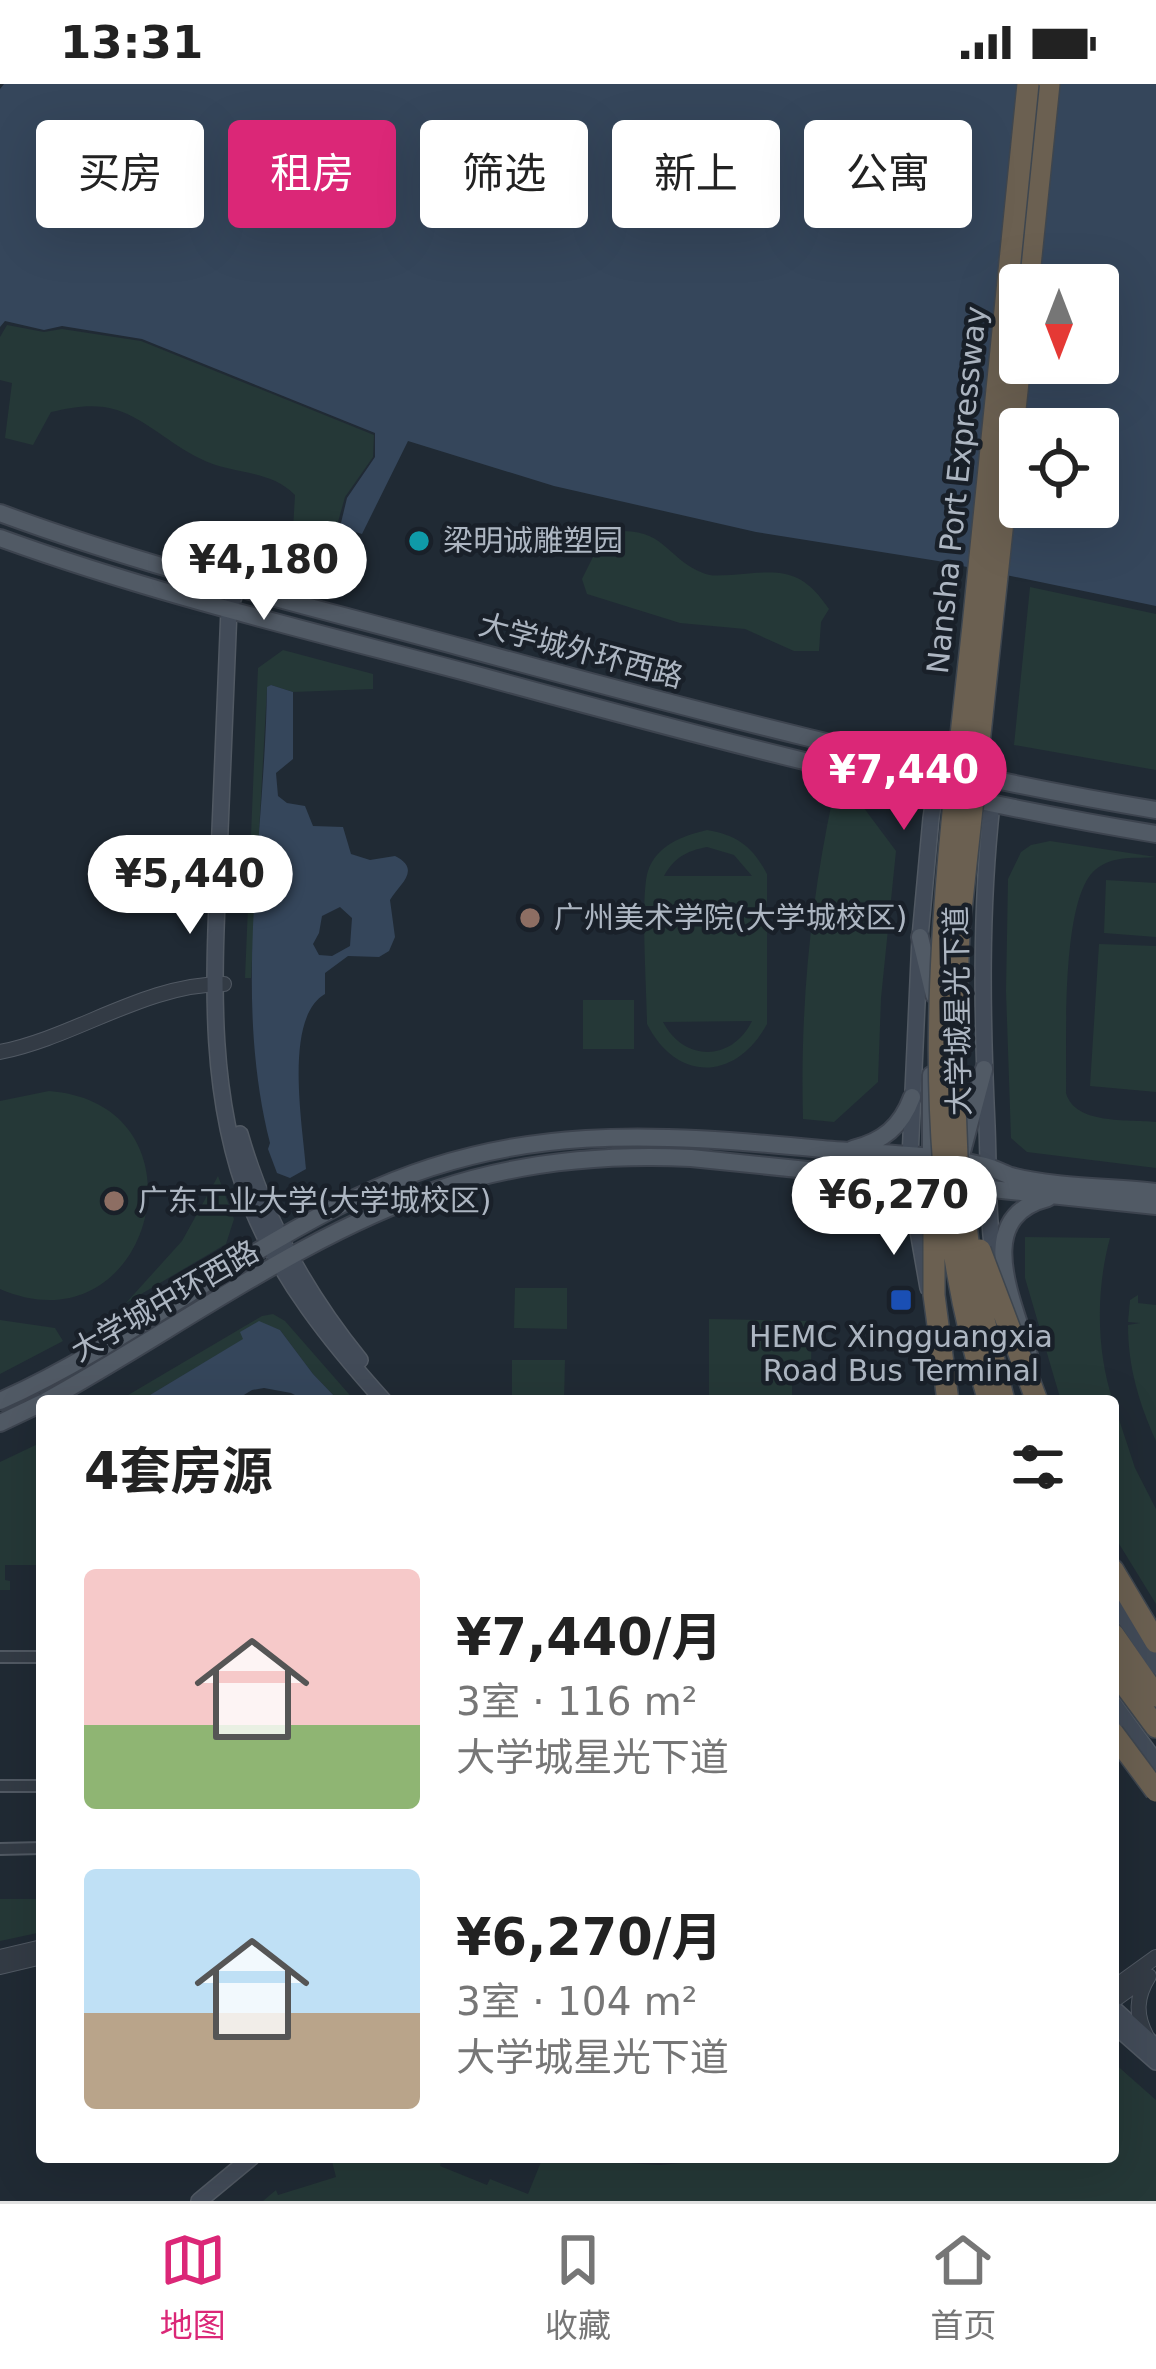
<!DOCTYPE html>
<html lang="zh">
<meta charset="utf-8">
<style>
body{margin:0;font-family:"DejaVu Sans","Noto Sans SC",sans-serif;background:#f2f2f2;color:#222;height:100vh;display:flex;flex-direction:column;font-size:45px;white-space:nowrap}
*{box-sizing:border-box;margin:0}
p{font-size:39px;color:#767676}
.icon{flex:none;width:66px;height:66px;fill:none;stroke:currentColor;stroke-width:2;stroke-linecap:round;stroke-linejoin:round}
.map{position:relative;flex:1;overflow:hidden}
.drawer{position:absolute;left:36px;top:1311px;width:1083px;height:768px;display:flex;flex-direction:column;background:#fff;border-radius:12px;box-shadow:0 12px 48px #0002}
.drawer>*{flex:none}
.banner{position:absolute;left:36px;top:36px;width:1086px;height:108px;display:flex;gap:24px}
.needle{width:78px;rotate:180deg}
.tools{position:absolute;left:999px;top:180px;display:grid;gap:24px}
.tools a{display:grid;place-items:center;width:120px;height:120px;border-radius:12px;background:#fff;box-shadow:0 12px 48px #0002;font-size:60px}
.price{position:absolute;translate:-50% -102px;padding:0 27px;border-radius:42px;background:#fff;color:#222;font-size:39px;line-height:78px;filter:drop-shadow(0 3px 6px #0008)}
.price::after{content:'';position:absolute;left:50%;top:72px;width:36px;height:27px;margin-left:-18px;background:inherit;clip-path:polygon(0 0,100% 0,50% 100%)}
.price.selected{background:#db2777;color:#fff}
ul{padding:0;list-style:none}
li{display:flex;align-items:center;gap:36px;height:300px;padding:0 48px}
li span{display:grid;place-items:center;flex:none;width:336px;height:240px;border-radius:12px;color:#555}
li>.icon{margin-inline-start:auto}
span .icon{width:144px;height:144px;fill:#fffc;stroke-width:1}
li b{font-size:51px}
h2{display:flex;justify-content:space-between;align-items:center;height:144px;padding:0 48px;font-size:51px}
.tag{padding:0 42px;border-radius:12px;background:#fff;box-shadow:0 12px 48px #0002;font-size:42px;line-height:108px}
.tag.selected{background:#db2777;color:#fff}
.status{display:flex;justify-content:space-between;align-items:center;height:84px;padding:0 60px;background:#fff;direction:ltr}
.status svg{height:33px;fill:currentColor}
.dock{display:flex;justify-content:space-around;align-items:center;height:168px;border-top:3px solid #e0e0e0;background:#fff;font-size:33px;color:#767676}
.dock a{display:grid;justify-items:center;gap:6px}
.dock .selected{color:#db2777}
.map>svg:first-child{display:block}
</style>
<div class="status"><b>13:31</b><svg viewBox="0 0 49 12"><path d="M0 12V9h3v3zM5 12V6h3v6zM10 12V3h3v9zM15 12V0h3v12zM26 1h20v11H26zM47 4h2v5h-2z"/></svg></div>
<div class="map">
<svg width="1156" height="2117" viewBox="0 0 1156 2117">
<rect width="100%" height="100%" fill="#202a34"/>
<!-- green -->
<path fill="#253837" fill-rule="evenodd" d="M7,241L44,248L62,245L141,257L374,351L373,373L345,413L336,445H293L295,411C269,384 230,391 199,374C170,360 147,336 117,326C94,319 74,323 51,328L33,361L5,354L12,299L0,296V253Z
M624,447C666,448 668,475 703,489C712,493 721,491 731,491C779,487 800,482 829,525L821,538L819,567H794L745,545L680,539L587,510L582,495L598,463Z
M1030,503L1156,530V686L1014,661Z
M283,566L373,590V605L293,608L271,601L267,604L251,894H245L258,584Z
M833,713L861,720L896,767L881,914L878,998L834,1038L803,1035C800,926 810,820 833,713Z
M707,746C737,751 753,763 767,790V940C736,997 677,999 647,940C647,909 640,811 648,787C657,761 682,752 707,746ZM707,763L734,771L752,792H664C674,774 686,767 707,763ZM752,937C732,978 684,978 663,938Z
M1050,757L1156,773C1137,775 1114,770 1095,786C1060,816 1067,962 1066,1009C1075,1041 1127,1035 1156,1038V1084L1027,1068L1011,1054L1006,907L1008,795L1021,768L1031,761Z
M1106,796L1156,799V853L1104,849Z
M1099,860L1156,862V1008L1090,1002Z
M583,916H634V965H583Z
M49,1007C216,1020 153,1271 0,1205V1017Z
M218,1092L234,1135L226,1160L126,1219L182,1157Z
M1025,1153L1110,1154C1096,1205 1096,1266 1113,1317H1061L1025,1194Z
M515,1204H567V1245L514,1244Z
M1138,1211V1219L1156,1221V1357C1139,1319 1128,1283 1128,1241L1140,1239L1128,1238L1130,1216Z
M273,1230L285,1237L355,1317H339L313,1290L280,1246L261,1239L244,1255L140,1317H118L262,1232Z
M709,1235L812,1237L811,1282H792V1317H709Z
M0,1236L55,1244L63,1257L0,1290Z
M512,1276H565L564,1317L512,1316Z
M1113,1317L1135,1384L1156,1425V1520L1113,1450Z
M42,1358V1481H5V1496L10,1497V1506H0V1378Z
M0,1815H42V1848L0,1857Z
M1113,1978L1156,2016V2117H263L276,2106L278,2111L336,2093L331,2073H442L440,2082L487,2101L490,2095L528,2110L541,2078L530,2073L660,2081L746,2073H1113Z"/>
<!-- water -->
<path fill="#35465b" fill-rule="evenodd" d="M4,0H1156V522L938,477L756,448L554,402L408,357L362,450L340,443L347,414L375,373V349L142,255L62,242L44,246L5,237L0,243V5ZM1020,201H1098V279H1020ZM1020,345H1098V423H1020Z
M271,601L293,608V675L276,689L278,712L287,719L305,722L313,742L343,743L351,770L370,776L395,772C423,786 398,801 390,816L395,853L389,867L379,873L348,872L325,889V910C283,934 303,1043 306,1085L290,1094L277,1089L268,1065L270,1059C232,909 265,756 267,603ZM340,823L352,834L350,862L332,872L319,871L313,860L319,849L322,832Z
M259,1237L280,1246L313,1290L339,1317H307L291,1309L264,1304L252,1306L234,1317H140L243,1255L240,1248Z"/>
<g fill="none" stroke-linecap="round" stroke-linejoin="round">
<defs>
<path id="minor" d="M0,1573H42
M0,1702H42
M0,1765L42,1764"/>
<path id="tertiary" d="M0,968C76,953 145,900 224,900
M0,1873L42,1863
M0,1883L42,1873
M1113,1904L1156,1873
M1113,1917L1142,1896
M1147,1953C1135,1931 1136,1913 1149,1892"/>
<path id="secondary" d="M238,503L229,525C225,607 222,689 219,771C214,890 206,1009 251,1122C281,1196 331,1258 384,1317
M985,713L992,720C980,828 982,934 987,1042C989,1092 987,1140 996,1189
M240,1050C264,1134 305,1208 360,1276
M928,1204L909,1096L920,853L931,734L935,708L945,703
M1113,1516L1156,1582
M1113,1619L1156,1678
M1113,1924L1156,1963
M1113,1940L1156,1978
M199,2117L252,2073"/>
<path id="primary" d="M0,429C151,485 309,522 464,564C693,626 921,687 1156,726
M0,454C154,510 315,548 473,590C699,652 924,712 1156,750
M920,853L934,911
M931,991V1085
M853,1065C883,1057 901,1043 912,1013
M962,1068L984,985
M1030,1275C1016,1221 969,1134 1048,1114
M0,1317C125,1261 233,1172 357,1113C513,1038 656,1049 822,1065C876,1070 933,1069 985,1082C994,1084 1002,1089 1011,1092C1051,1103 1113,1103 1156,1108
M46,1317C172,1248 303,1150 439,1105C519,1078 607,1070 691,1074L1156,1122
M0,1339L42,1319"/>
<path id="motorway" d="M1028,201L1049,0
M1113,1486L1156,1558
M1113,1550L1156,1612
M1113,1585L1156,1643"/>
</defs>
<!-- minor casing -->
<use href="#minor" stroke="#515963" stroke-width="14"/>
<!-- tertiary casing -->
<use href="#tertiary" stroke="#515963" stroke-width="16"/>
<!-- secondary casing -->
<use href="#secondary" stroke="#515963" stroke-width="18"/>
<!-- primary casing -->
<use href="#primary" stroke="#3d444f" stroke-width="20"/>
<!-- motorway casing -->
<use href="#motorway" stroke="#3e464f" stroke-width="24"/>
<!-- minor -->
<use href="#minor" stroke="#333b45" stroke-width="10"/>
<!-- tertiary -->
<use href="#tertiary" stroke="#333b45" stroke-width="14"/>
<!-- secondary -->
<use href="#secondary" stroke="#424b58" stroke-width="15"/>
<!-- primary -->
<use href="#primary" stroke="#515a65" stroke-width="16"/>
<!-- motorway -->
<use href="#motorway" stroke="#6b6051" stroke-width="21"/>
<defs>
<path id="motorway-bridge" d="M934,1099V1211L948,1317
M980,1166L1037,1317
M989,1317C907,1063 945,801 973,542C992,362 1010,181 1028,0
M1004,1317L972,1187L957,1073L954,994L959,845L1020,279
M1113,1649L1156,1707"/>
</defs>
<!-- motorway-bridge casing -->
<use href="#motorway-bridge" stroke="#3e464f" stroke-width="24" stroke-linecap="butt"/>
<!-- motorway-bridge -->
<use href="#motorway-bridge" stroke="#6b6051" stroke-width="21"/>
</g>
<!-- markers -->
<circle fill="#0f9aa8" stroke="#192029" stroke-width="4.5" cx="419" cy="457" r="12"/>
<g fill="#8d6e63" stroke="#192029" stroke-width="4.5">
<circle cx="530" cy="834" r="12"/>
<circle cx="114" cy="1117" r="12"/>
</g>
<rect fill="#1a4fb4" stroke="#192029" stroke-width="4.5" x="889" y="1204" width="24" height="24" rx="6"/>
<g text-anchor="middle" stroke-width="9" stroke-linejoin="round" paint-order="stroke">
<!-- street labels -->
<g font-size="30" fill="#adb6c2" stroke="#192029">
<text transform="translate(957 406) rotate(-84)" y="10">Nansha Port Expressway</text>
<text transform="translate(581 567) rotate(15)" y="10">大学城外环西路</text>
<text transform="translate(958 927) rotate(-91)" y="10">大学城星光下道</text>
<text transform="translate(165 1217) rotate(-30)" y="10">大学城中环西路</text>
</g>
<!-- poi labels -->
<g font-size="30" fill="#adb6c2" stroke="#192029" text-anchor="start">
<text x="443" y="467">梁明诚雕塑园</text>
<text x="554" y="844">广州美术学院(大学城校区)</text>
<text x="138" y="1127">广东工业大学(大学城校区)</text>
<text x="901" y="1263" text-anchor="middle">HEMC Xingguangxia<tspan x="901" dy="34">Road Bus Terminal</tspan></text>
</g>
</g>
</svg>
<div class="tools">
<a><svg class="needle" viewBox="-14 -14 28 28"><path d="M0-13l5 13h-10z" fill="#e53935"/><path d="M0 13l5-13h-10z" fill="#767676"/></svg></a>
<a><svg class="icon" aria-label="locate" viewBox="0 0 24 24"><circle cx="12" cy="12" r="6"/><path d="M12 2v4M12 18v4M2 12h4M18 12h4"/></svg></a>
</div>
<b class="price" style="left:264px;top:539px">¥4,180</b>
<b class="price selected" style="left:904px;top:749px">¥7,440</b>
<b class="price" style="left:190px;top:853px">¥5,440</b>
<b class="price" style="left:894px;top:1174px">¥6,270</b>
<div class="banner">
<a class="tag">买房</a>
<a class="tag selected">租房</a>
<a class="tag">筛选</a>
<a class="tag">新上</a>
<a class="tag">公寓</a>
</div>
<section class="drawer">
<h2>4套房源<svg class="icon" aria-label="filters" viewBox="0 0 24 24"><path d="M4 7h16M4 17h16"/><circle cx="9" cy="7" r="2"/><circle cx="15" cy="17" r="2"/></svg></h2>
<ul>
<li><span style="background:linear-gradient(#f6c9c9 65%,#8fb573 0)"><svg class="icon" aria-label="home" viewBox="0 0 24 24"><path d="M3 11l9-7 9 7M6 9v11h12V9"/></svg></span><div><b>¥7,440/月</b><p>3室 · 116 m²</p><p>大学城星光下道</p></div></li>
<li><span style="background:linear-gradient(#bfe0f5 60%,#b9a48a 0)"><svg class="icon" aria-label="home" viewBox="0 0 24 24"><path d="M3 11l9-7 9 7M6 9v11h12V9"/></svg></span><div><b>¥6,270/月</b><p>3室 · 104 m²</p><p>大学城星光下道</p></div></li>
</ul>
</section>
</div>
<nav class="dock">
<a class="selected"><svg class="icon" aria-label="map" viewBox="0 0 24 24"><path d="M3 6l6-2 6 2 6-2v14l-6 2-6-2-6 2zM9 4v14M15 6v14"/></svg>地图</a>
<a><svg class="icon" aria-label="saved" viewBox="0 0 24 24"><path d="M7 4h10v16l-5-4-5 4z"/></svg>收藏</a>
<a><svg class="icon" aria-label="home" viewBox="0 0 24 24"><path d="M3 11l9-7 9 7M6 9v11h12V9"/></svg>首页</a>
</nav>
